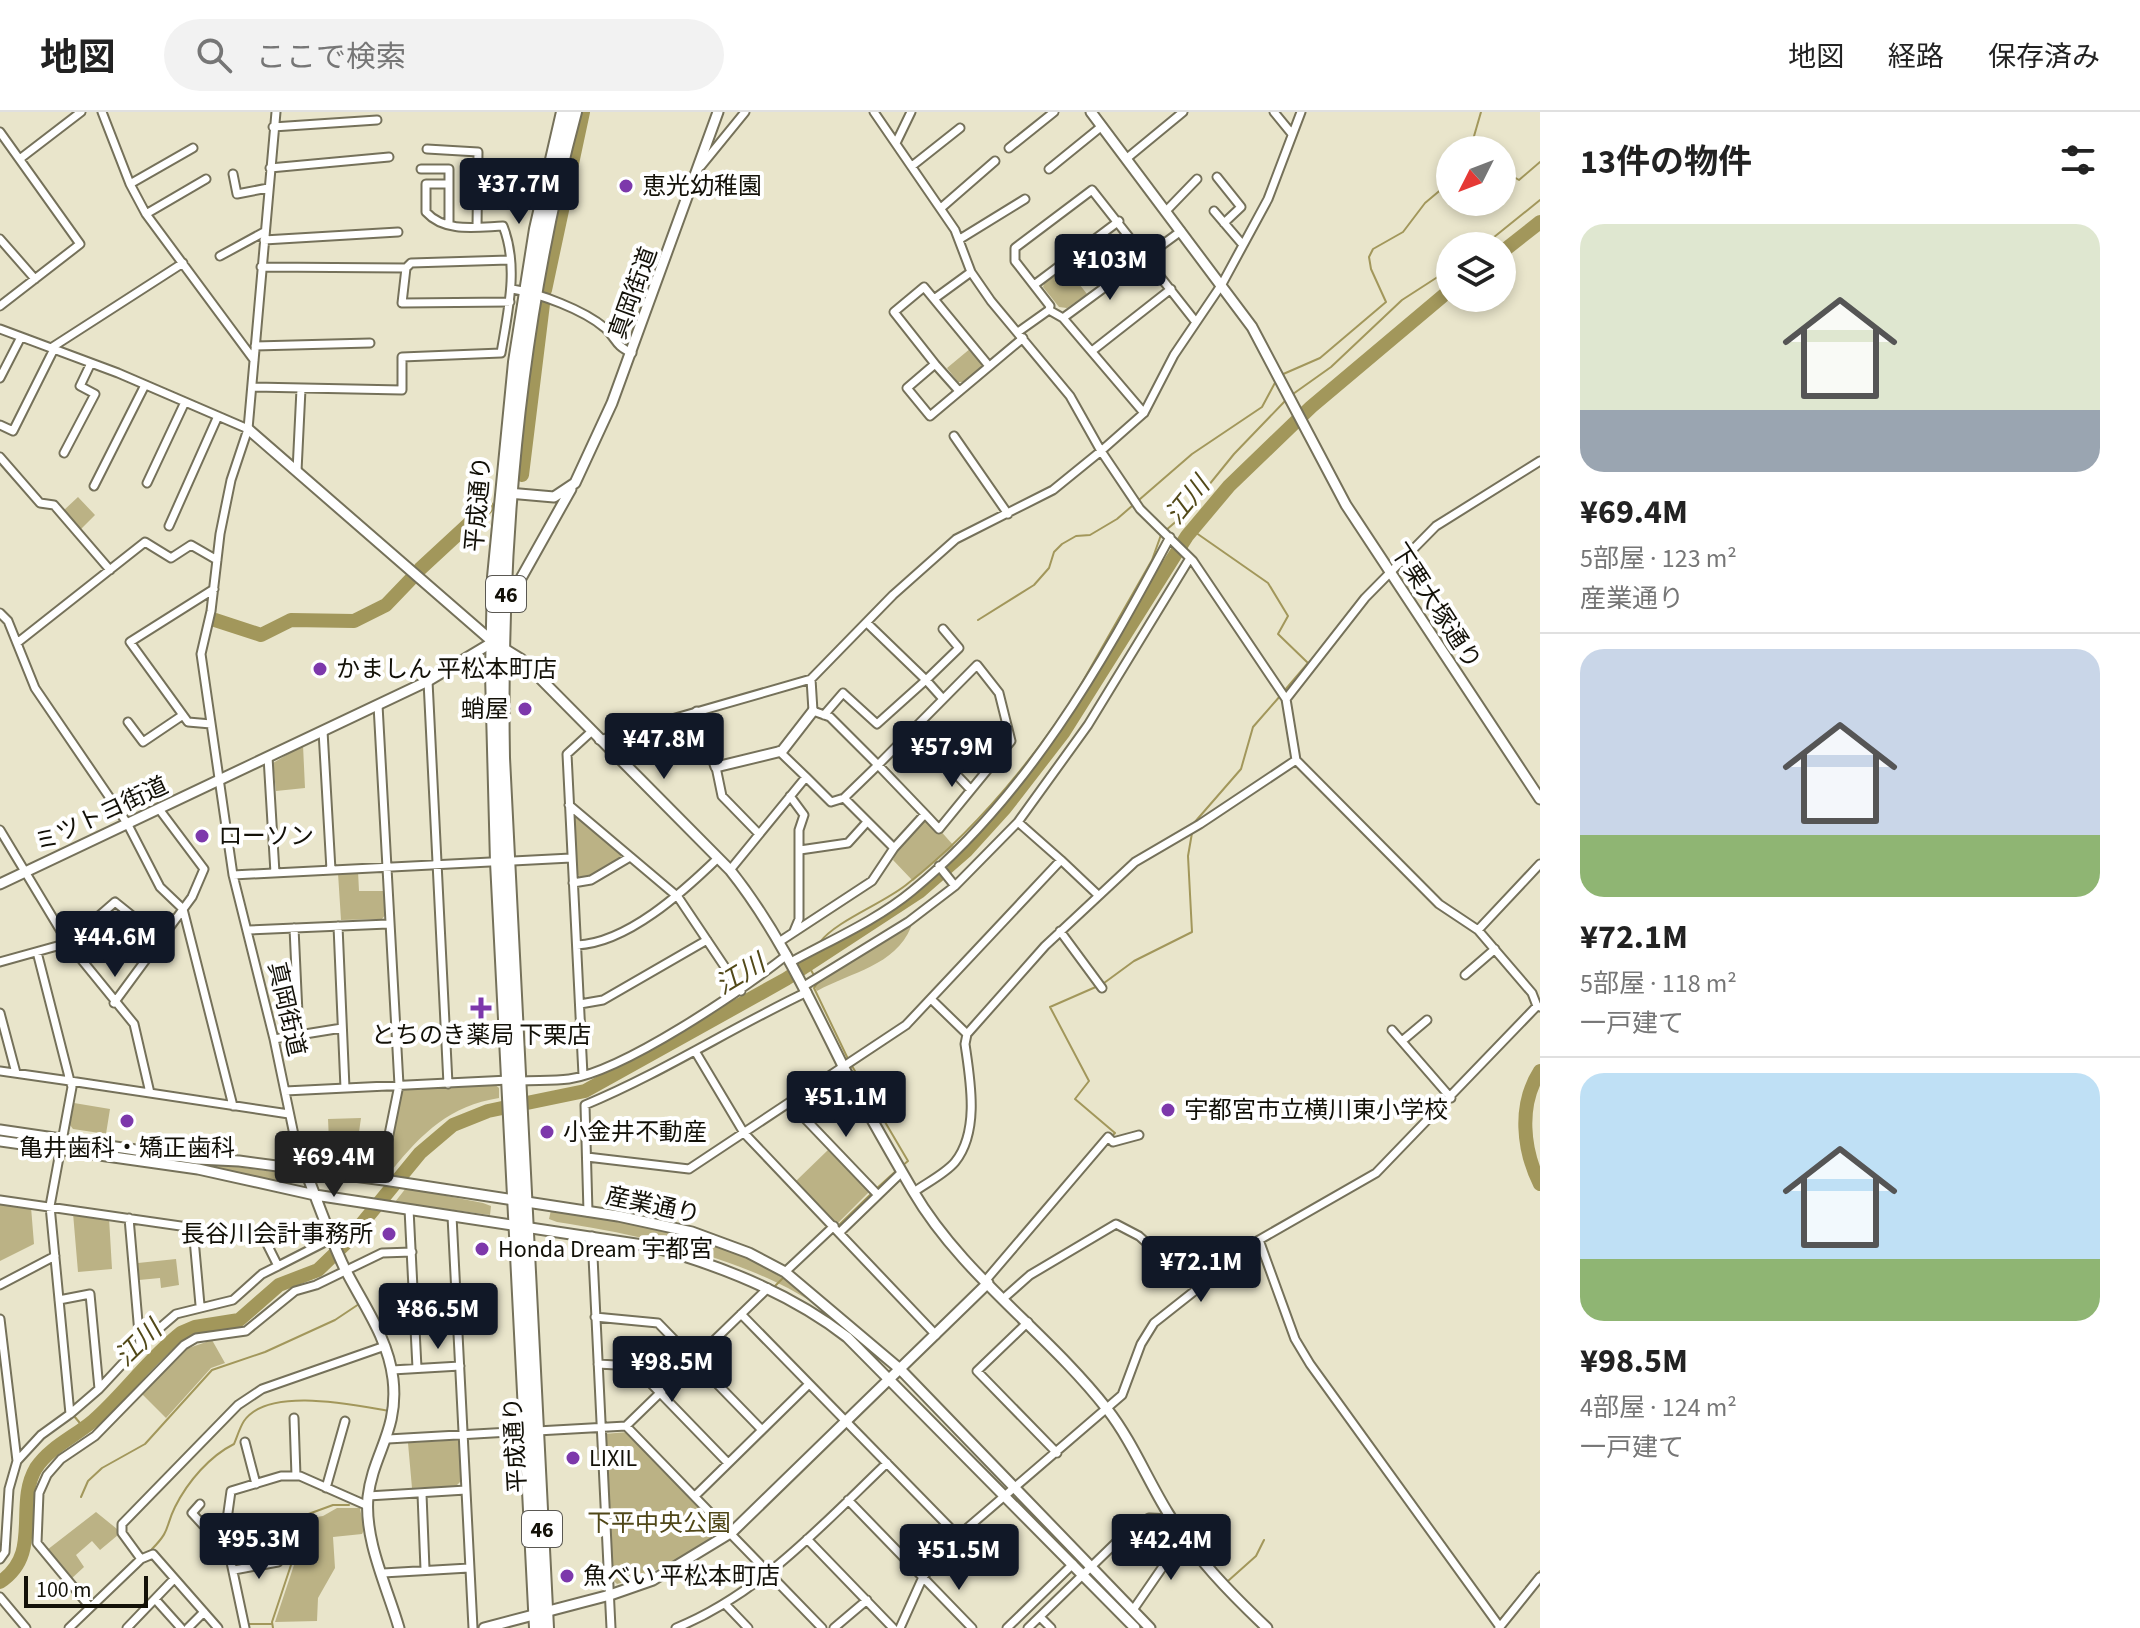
<!DOCTYPE html>
<html lang="ja">
<meta charset="utf-8">
<style>
body{margin:0;font-family:"Source Sans 3","Noto Sans JP",sans-serif;background:#f2f2f2;color:#222;height:100vh;display:flex;flex-direction:column;font-size:30px;white-space:nowrap}
*{box-sizing:border-box;margin:0}
p{font-size:26px;color:#767676}
.icon{flex:none;width:44px;height:44px;fill:none;stroke:currentColor;stroke-width:2;stroke-linecap:round;stroke-linejoin:round}
.map{position:relative;flex:1;overflow:hidden}
.sheet{display:flex;flex-direction:column;background:#fff;width:600px}
.sheet>*{flex:none}
.needle{width:52px;rotate:228deg}
.buttons{position:absolute;left:1436px;top:24px;display:grid;gap:16px}
.buttons a{display:grid;place-items:center;width:80px;height:80px;border-radius:50%;background:#fff;box-shadow:0 4px 12px #0003;font-size:40px}
.scale{position:absolute;left:24px;bottom:20px;width:124px;box-sizing:border-box;padding-left:8px;border:4px solid #131108;border-top:0;font-size:22px;line-height:28px;white-space:nowrap;color:#131108;-webkit-text-stroke:6px #fff;paint-order:stroke}
.price{position:absolute;translate:-50% -68px;padding:0 18px;border-radius:8px;background:#111827;color:#fff;font-size:26px;line-height:52px;filter:drop-shadow(0 2px 4px #0008)}
.price::after{content:'';position:absolute;left:50%;top:48px;width:24px;height:18px;margin-left:-12px;background:inherit;clip-path:polygon(0 0,100% 0,50% 100%)}
.price.active{background:#222;color:#fff}
ul{padding:0;list-style:none}
li{display:grid;align-content:center;gap:16px;height:424px;padding:0 40px}
li+li{border-top:2px solid #e0e0e0}
li span{display:grid;place-items:center;height:248px;border-radius:24px;color:#555}
li>.icon{margin-inline-start:auto}
span .icon{width:144px;height:144px;fill:#fffc;stroke-width:1}
li b{font-size:34px}
h2{display:flex;justify-content:space-between;align-items:center;height:96px;padding:0 40px;font-size:34px}
header{display:flex;align-items:center;gap:48px;box-sizing:border-box;height:112px;padding:0 40px;background:#fff;border-bottom:2px solid #e0e0e0}
header strong{font-size:38px}
nav{display:flex;gap:44px;margin-inline-start:auto;font-size:28px}
.search{width:560px;height:72px;background:#f2f2f2;display:flex;align-items:center;gap:20px;box-sizing:border-box;padding:0 28px;border-radius:44px;color:#767676;font-size:30px}
main{display:flex;flex:1;min-height:0}
.map>svg:first-child{display:block}
</style>
<header>
<strong>地図</strong>
<div class="search"><svg class="icon" aria-label="search" viewBox="0 0 24 24"><circle cx="10" cy="10" r="6"/><path d="M15 15l6 6"/></svg>ここで検索</div>
<nav><a>地図</a><a>経路</a><a>保存済み</a></nav>
</header>
<main>
<div class="map">
<svg width="1540" height="1516" viewBox="0 0 1540 1516">
<rect width="100%" height="100%" fill="#e9e5cb"/>
<!-- green -->
<path fill="#bbb285" d="M1065,154L1087,182L1067,196L1059,195L1043,175L1045,169Z
M971,236L983,249L982,255L964,270H958L947,256Z
M78,385L95,403L80,418L63,399Z
M303,633L305,676L276,679L273,651Z
M579,704L621,740V747L593,763L580,765L576,761L573,706Z
M930,707L954,734L913,769L893,748C900,732 912,710 930,707Z
M358,759L359,779H385L386,802L382,807L341,808L338,761Z
M905,807L911,815C895,854 851,860 817,879L810,867Z
M494,972L499,976V986C450,994 423,1020 392,1058L386,1056L400,981L405,977Z
M74,991L110,997L106,1022L73,1017L70,1013Z
M361,1006L354,1055L330,1051L328,1007Z
M78,1033L288,1062L293,1070L288,1074L204,1054Z
M829,1037L870,1079L837,1112L796,1069Z
M406,1076L483,1091L491,1094L490,1103L395,1090Z
M0,1091L31,1095L34,1132L0,1149Z
M551,1098C577,1097 604,1104 630,1109C746,1130 799,1170 883,1250C864,1235 847,1216 828,1201C756,1148 643,1123 557,1110L549,1107Z
M73,1101L109,1106L112,1157L78,1160Z
M176,1147L179,1173L161,1176L160,1166L139,1168L138,1151Z
M212,1228L225,1251L211,1256L166,1306L142,1282L183,1238Z
M628,1320L719,1413V1420C687,1445 656,1461 617,1472L611,1466L604,1322Z
M459,1328L461,1369L456,1374L412,1376L408,1331Z
M337,1396H360L364,1418L362,1422L333,1425L335,1456L318,1486L317,1509L275,1510L298,1441L303,1407L323,1404Z
M96,1400L117,1417L118,1423L100,1438L92,1429L76,1443L84,1455L71,1467L47,1438Z"/>
<g fill="none" stroke-linecap="round" stroke-linejoin="round">
<!-- stream -->
<path stroke="#a2975b" stroke-width="2" d="M1470,38L1481,0
M1502,58L1519,68L1540,50
M1483,134L1540,88
M1281,263L1320,246L1386,190L1371,157L1369,145L1373,137L1403,120L1425,91L1450,70
M1293,282L1331,255L1402,188L1450,157
M1192,418L1268,471L1288,504L1278,522L1308,551L1285,578
M1165,419L1187,400L1234,342L1285,289
M978,508L1034,473L1049,456L1054,440L1062,432L1076,424L1090,423L1117,407L1192,342L1262,295L1277,267
M364,509L366,503
M1075,583L1152,448L1161,423
M1194,711L1241,657L1253,615L1281,583
M820,830C836,809 882,792 906,773C970,723 1024,659 1069,592
M808,853L815,865
M818,870L814,876L849,949
M1104,871L1134,849L1192,820L1188,744L1192,721
M1098,874L1050,895L1089,969L1075,987L1115,1021L1111,1025
M852,954L908,1049L902,1054
M875,1078L897,1058
M838,1114L871,1082
M1011,1145L1092,1049
M774,1175L784,1165
M74,1304L84,1316
M631,1314L641,1305
M505,1324L514,1323
M81,1385L88,1369L102,1356L145,1332L212,1258L265,1240L335,1208L359,1192
M152,1437C171,1418 165,1415 175,1395C188,1369 210,1344 234,1332C237,1325 240,1315 244,1309C268,1274 354,1293 389,1299
M1228,1469L1256,1444L1264,1428
M1499,1509L1540,1459
M248,1512H272
M273,1516L272,1510L302,1420L303,1404L333,1393H349"/>
<!-- river -->
<path stroke="#a2975b" stroke-width="14" d="M1502,140L1540,110
M545,178L583,0
M522,363L543,192
M420,457L487,395
M215,508L261,523L291,508L354,509L386,493L410,468
M1540,959C1518,993 1523,1038 1540,1072
M0,1470C43,1442 14,1393 36,1356C50,1335 74,1325 93,1309C124,1282 148,1247 181,1221L195,1215L239,1208L279,1173L318,1158L346,1131L420,1041L453,1013L488,999L585,979L786,867L919,780L966,739L1005,696L1063,621L1187,424L1229,374L1311,295L1450,178"/>
<defs>
<path id="minor" d="M102,0L130,72L146,102L254,248
M276,0L248,317L231,368L220,422L211,499L201,542L233,763L274,927L298,1042L305,1058
M874,0L955,118L971,160L991,189L1070,284L1101,339L1140,397L1193,449L1286,587
M1274,0L1292,22
M273,15L377,8
M0,20L80,132L0,194
M896,31L911,0
M1009,36L1054,0
M427,37L478,40L477,115
M21,46L81,0
M1126,47L1183,0
M701,54L745,0
M912,54L960,16
M270,56L389,45
M421,57H449V72
M1049,57L1102,14
M233,62L237,82L268,76
M1217,65L1241,95L1224,111
M130,72L193,36
M941,96L995,49
M1166,99L1197,67
M1214,99L1243,133
M146,102L206,67
M0,127L35,167
M960,127L1025,87
M264,128L398,120
M220,144L264,120
M261,155L406,156L402,191L510,190
M406,156L411,151L509,148
M1034,173L1119,109
M512,177C539,181 584,198 605,216C617,227 614,233 632,241
M934,187L971,160
M1049,198L1050,194L1015,149V136L1092,78L1195,209
M1063,206L1144,301
M0,217L118,261L248,317
M1018,220L1049,198L1063,206L1181,119
M255,234L370,231
M51,236L183,151
M1092,239L1171,177
M935,252L959,279
M989,254L924,175L894,200L935,252L907,276L930,304L1023,226
M0,266L21,225
M252,275L402,278V245L501,241C508,199 519,154 503,114C477,115 445,121 426,100V72H449V112
M0,313L13,319L54,237
M954,324L1008,402
M64,341L95,282L80,274L91,251
M0,345L40,391L54,393L110,458
M297,359L301,277
M147,371L185,290
M94,374L145,273
M169,414L218,304
M0,501L8,509L35,576L127,711L160,775L183,797L233,994
M943,517L959,536L926,568L943,587
M17,531L145,430L171,446L191,433L217,448
M428,569L448,972
M378,593L399,973L380,1067
M824,603L843,581L877,612L926,568L867,511
M128,610L143,630L183,603
M211,612L188,610L130,530L214,477
M913,617L971,678
M323,619L331,758
M599,628L811,567L893,483L956,427L1053,378L1101,339L1144,301L1174,243L1222,172L1268,87L1301,0
M779,639L806,665
M268,645L275,761
M1296,648L1439,792L1478,818L1532,881L1537,894
M716,655L722,684L759,722
M790,684L804,703L799,718V807L794,819
M844,686L894,736
M569,693L678,785L741,879
M0,718L68,831L0,850
M800,738L848,731L867,710
M1061,748L1018,710L1088,613L1190,446
M939,754L955,774
M730,758L806,665L831,690L844,686L878,653L830,605L813,599L811,567
M233,763L571,746
M573,771L591,768L630,745
M338,814L345,976
M294,816L299,923
M248,818L388,812
M1478,818L1540,752
M1060,819L1102,876
M779,830L872,769L894,736L925,702L939,717L1011,629L999,581L977,553L878,653L925,702
M577,833C627,831 683,780 718,746
M37,840L70,969L289,1002
M791,850C831,828 877,808 912,779C1026,686 1101,554 1170,425
M1465,863L1495,837
M804,874L908,810L955,774L1018,710
M932,888L967,922
M114,891L192,785L204,757L159,697
M580,892L603,888L707,828
M0,901L16,961
M1392,918L1451,986
M274,927L342,916
M1402,929L1427,908
M695,939L744,1021L936,1223
M0,959L70,969L72,975L50,1094L70,1302L41,1323L17,1349L0,1207
M583,963L567,642L591,620
M520,969C536,968 553,969 569,967C624,959 741,879 787,843
M285,979L509,968
M150,981L134,912L68,831L115,790L161,827
M791,992L878,1083
M587,1045L689,1057L906,913L1061,748L1098,783
M914,1080C926,1071 945,1062 955,1050C980,1019 970,967 965,932L967,922L1045,834L1135,750L1200,712L1296,648L1286,587L1365,486L1436,414L1540,349
M0,1088L264,1126L278,1154L331,1127
M409,1097L417,1256
M588,1100L585,993C662,961 731,916 807,880
M452,1104L473,1516
M193,1116L200,1193
M840,1120L902,1060
M592,1124L611,1516
M1259,1128L1295,1227L1310,1252L1500,1515
M785,1160L834,1114
M986,1168L1108,1025L1113,1030L1139,1023
M0,1173L55,1144
M1004,1186L1030,1163L1116,1112L1139,1124L1196,1175
M59,1188L90,1182L99,1277L70,1302
M741,1202L958,1424
M595,1205L658,1211L762,1318
M1028,1210L977,1259L1057,1341
M140,1233L176,1202L233,1188L262,1162L278,1154
M598,1252L634,1254L728,1351
M392,1258L460,1254
M99,1277L140,1233L129,1106
M294,1306L296,1364
M626,1314L822,1516
M537,1319L626,1314L768,1176
M388,1327L526,1319
M245,1330L256,1372
M326,1376L345,1309
M422,1382L425,1457
M696,1383L809,1272
M368,1384L466,1378
M848,1388L972,1516
M200,1392L192,1401L203,1413L227,1409
M807,1427L893,1516
M0,1447L5,1440L9,1377L17,1349
M141,1447L153,1442L218,1516
M234,1458L278,1450
M383,1461L469,1456
M0,1485L26,1516
M155,1487L181,1516
M725,1492L748,1516
M90,1495L37,1431L39,1381L47,1363L61,1347L95,1324L184,1233L196,1226L246,1219L295,1179L316,1173L382,1141L412,1140
M1133,1498L1184,1424
M1040,1505L1051,1516
M69,1516L141,1447L122,1421V1412L238,1293L262,1277L385,1234
M127,1516L174,1467
M188,1516L204,1500
M245,1516L225,1422L231,1379L281,1364H300L368,1394
M676,1516C760,1482 823,1412 887,1351
M834,1516L867,1488
M900,1516L923,1465L958,1424L1122,1283L1141,1232L1154,1211L1259,1128L1376,1061L1537,894L1540,895
M1007,1516L1073,1452
M1028,1516L1130,1417L1149,1406L1172,1407
M1499,1516L1540,1465"/>
<path id="tertiary" d="M1091,0L1252,215L1346,393L1540,687
M248,317L493,530L521,547L730,758C777,817 808,884 842,952C864,995 889,1038 913,1079C962,1163 1047,1220 1107,1297C1132,1329 1147,1367 1168,1401C1195,1445 1229,1480 1267,1516
M508,381L554,385L575,371L612,291L718,0
M506,493L571,377
M697,600L716,655L782,639L813,599
M0,772L428,569L493,530
M0,1018L197,1047L239,1049L384,1068L618,1104L692,1120L749,1141L785,1160L901,1258L1150,1516
M0,1029L198,1057L315,1083L649,1134C720,1153 789,1180 847,1225L1135,1516
M305,1058C318,1090 329,1123 344,1155C362,1191 388,1225 393,1267C399,1319 373,1341 368,1385C364,1428 387,1475 399,1516
M484,1516L610,1483L653,1468L732,1420L988,1171"/>
<path id="primary" d="M536,1516L497,750L492,561L494,465L515,250L536,117L563,0
M547,1516L503,646C499,431 519,208 575,0"/>
</defs>
<!-- minor casing -->
<use href="#minor" stroke="#75715a" stroke-width="11"/>
<!-- tertiary casing -->
<use href="#tertiary" stroke="#75715a" stroke-width="13"/>
<!-- primary casing -->
<use href="#primary" stroke="#75715a" stroke-width="16"/>
<!-- minor -->
<use href="#minor" stroke="#fff" stroke-width="7"/>
<!-- tertiary -->
<use href="#tertiary" stroke="#fff" stroke-width="9"/>
<!-- primary -->
<use href="#primary" stroke="#fff" stroke-width="12"/>
</g>
<!-- markers -->
<g fill="#7d38ab" stroke="#fff" stroke-width="3">
<circle cx="626" cy="74" r="8"/>
<circle cx="320" cy="557" r="8"/>
<circle cx="525" cy="597" r="8"/>
<circle cx="202" cy="724" r="8"/>
<path d="M477 884h8v8h8v8h-8v8h-8v-8h-8v-8h8z"/>
<circle cx="1168" cy="998" r="8"/>
<circle cx="127" cy="1009" r="8"/>
<circle cx="547" cy="1020" r="8"/>
<circle cx="389" cy="1122" r="8"/>
<circle cx="482" cy="1137" r="8"/>
<circle cx="573" cy="1346" r="8"/>
<circle cx="567" cy="1464" r="8"/>
</g>
<g text-anchor="middle" stroke-width="8" stroke-linejoin="round" paint-order="stroke">
<!-- shield labels -->
<g fill="#fff" stroke="#5a5852" stroke-width="2">
<rect x="486" y="464" width="40" height="36" rx="6"/>
<rect x="522" y="1399" width="40" height="36" rx="6"/>
</g>
<g font-size="22" font-weight="bold" fill="#131108">
<text x="506" y="490">46</text>
<text x="542" y="1425">46</text>
</g>
<!-- poi labels -->
<g font-size="24" fill="#131108" stroke="#fff" text-anchor="start">
<text x="642" y="82">恵光幼稚園</text>
<text x="336" y="565">かましん 平松本町店</text>
<text x="509" y="605" text-anchor="end">蛸屋</text>
<text x="218" y="732">ローソン</text>
<text x="481" y="931" text-anchor="middle">とちのき薬局 下栗店</text>
<text x="1184" y="1006">宇都宮市立横川東小学校</text>
<text x="563" y="1028">小金井不動産</text>
<text x="127" y="1044" text-anchor="middle">亀井歯科・矯正歯科</text>
<text x="373" y="1130" text-anchor="end">長谷川会計事務所</text>
<text x="498" y="1145">Honda Dream 宇都宮</text>
<text x="589" y="1354">LIXIL</text>
<text x="583" y="1472">魚べい 平松本町店</text>
</g>
<!-- street labels -->
<g font-size="24" fill="#131108" stroke="#fff">
<text transform="translate(633 181) rotate(-70)" y="8">真岡街道</text>
<text transform="translate(478 392) rotate(-85)" y="8">平成通り</text>
<text transform="translate(1436 494) rotate(57)" y="8">下栗大塚通り</text>
<text transform="translate(101 702) rotate(-25)" y="8">ミツトヨ街道</text>
<text transform="translate(287 897) rotate(77)" y="8">真岡街道</text>
<text transform="translate(653 1093) rotate(12)" y="8">産業通り</text>
<text transform="translate(515 1333) rotate(-93)" y="8">平成通り</text>
</g>
<!-- park labels -->
<g font-size="24" fill="#504718" stroke="#fff">
<text x="659" y="1419">下平中央公園</text>
</g>
<!-- water labels -->
<g font-size="26" font-style="italic" fill="#524919" stroke="#fff">
<text transform="translate(1187 388) rotate(-51)" y="9">江川</text>
<text transform="translate(740 862) rotate(-31)" y="9">江川</text>
<text transform="translate(138 1231) rotate(-44)" y="9">江川</text>
</g>
</g>
</svg>
<div class="buttons">
<a><svg class="needle" viewBox="-14 -14 28 28"><path d="M0-13l5 13h-10z" fill="#e53935"/><path d="M0 13l5-13h-10z" fill="#767676"/></svg></a>
<a><svg class="icon" aria-label="layers" viewBox="0 0 24 24"><path d="M12 4l9 5-9 5-9-5zM3 14l9 5 9-5"/></svg></a>
</div>
<div class="scale">100 m</div>
<b class="price" style="left:519px;top:114px">¥37.7M</b>
<b class="price" style="left:1110px;top:190px">¥103M</b>
<b class="price" style="left:664px;top:669px">¥47.8M</b>
<b class="price" style="left:952px;top:677px">¥57.9M</b>
<b class="price" style="left:115px;top:867px">¥44.6M</b>
<b class="price" style="left:846px;top:1027px">¥51.1M</b>
<b class="price active" style="left:334px;top:1087px">¥69.4M</b>
<b class="price" style="left:1201px;top:1192px">¥72.1M</b>
<b class="price" style="left:438px;top:1239px">¥86.5M</b>
<b class="price" style="left:672px;top:1292px">¥98.5M</b>
<b class="price" style="left:259px;top:1469px">¥95.3M</b>
<b class="price" style="left:1171px;top:1470px">¥42.4M</b>
<b class="price" style="left:959px;top:1480px">¥51.5M</b>
</div>
<section class="sheet">
<h2>13件の物件<svg class="icon" aria-label="filters" viewBox="0 0 24 24"><path d="M4 7h16M4 17h16"/><circle cx="9" cy="7" r="2"/><circle cx="15" cy="17" r="2"/></svg></h2>
<ul>
<li><span style="background:linear-gradient(#dfe7d0 75%,#9aa5b1 0)"><svg class="icon" aria-label="home" viewBox="0 0 24 24"><path d="M3 11l9-7 9 7M6 9v11h12V9"/></svg></span><div><b>¥69.4M</b><p>5部屋 · 123 m²</p><p>産業通り</p></div></li>
<li><span style="background:linear-gradient(#c9d6e8 75%,#8fb573 0)"><svg class="icon" aria-label="home" viewBox="0 0 24 24"><path d="M3 11l9-7 9 7M6 9v11h12V9"/></svg></span><div><b>¥72.1M</b><p>5部屋 · 118 m²</p><p>一戸建て</p></div></li>
<li><span style="background:linear-gradient(#bfe0f5 75%,#8fb573 0)"><svg class="icon" aria-label="home" viewBox="0 0 24 24"><path d="M3 11l9-7 9 7M6 9v11h12V9"/></svg></span><div><b>¥98.5M</b><p>4部屋 · 124 m²</p><p>一戸建て</p></div></li>
</ul>
</section>
</main>
